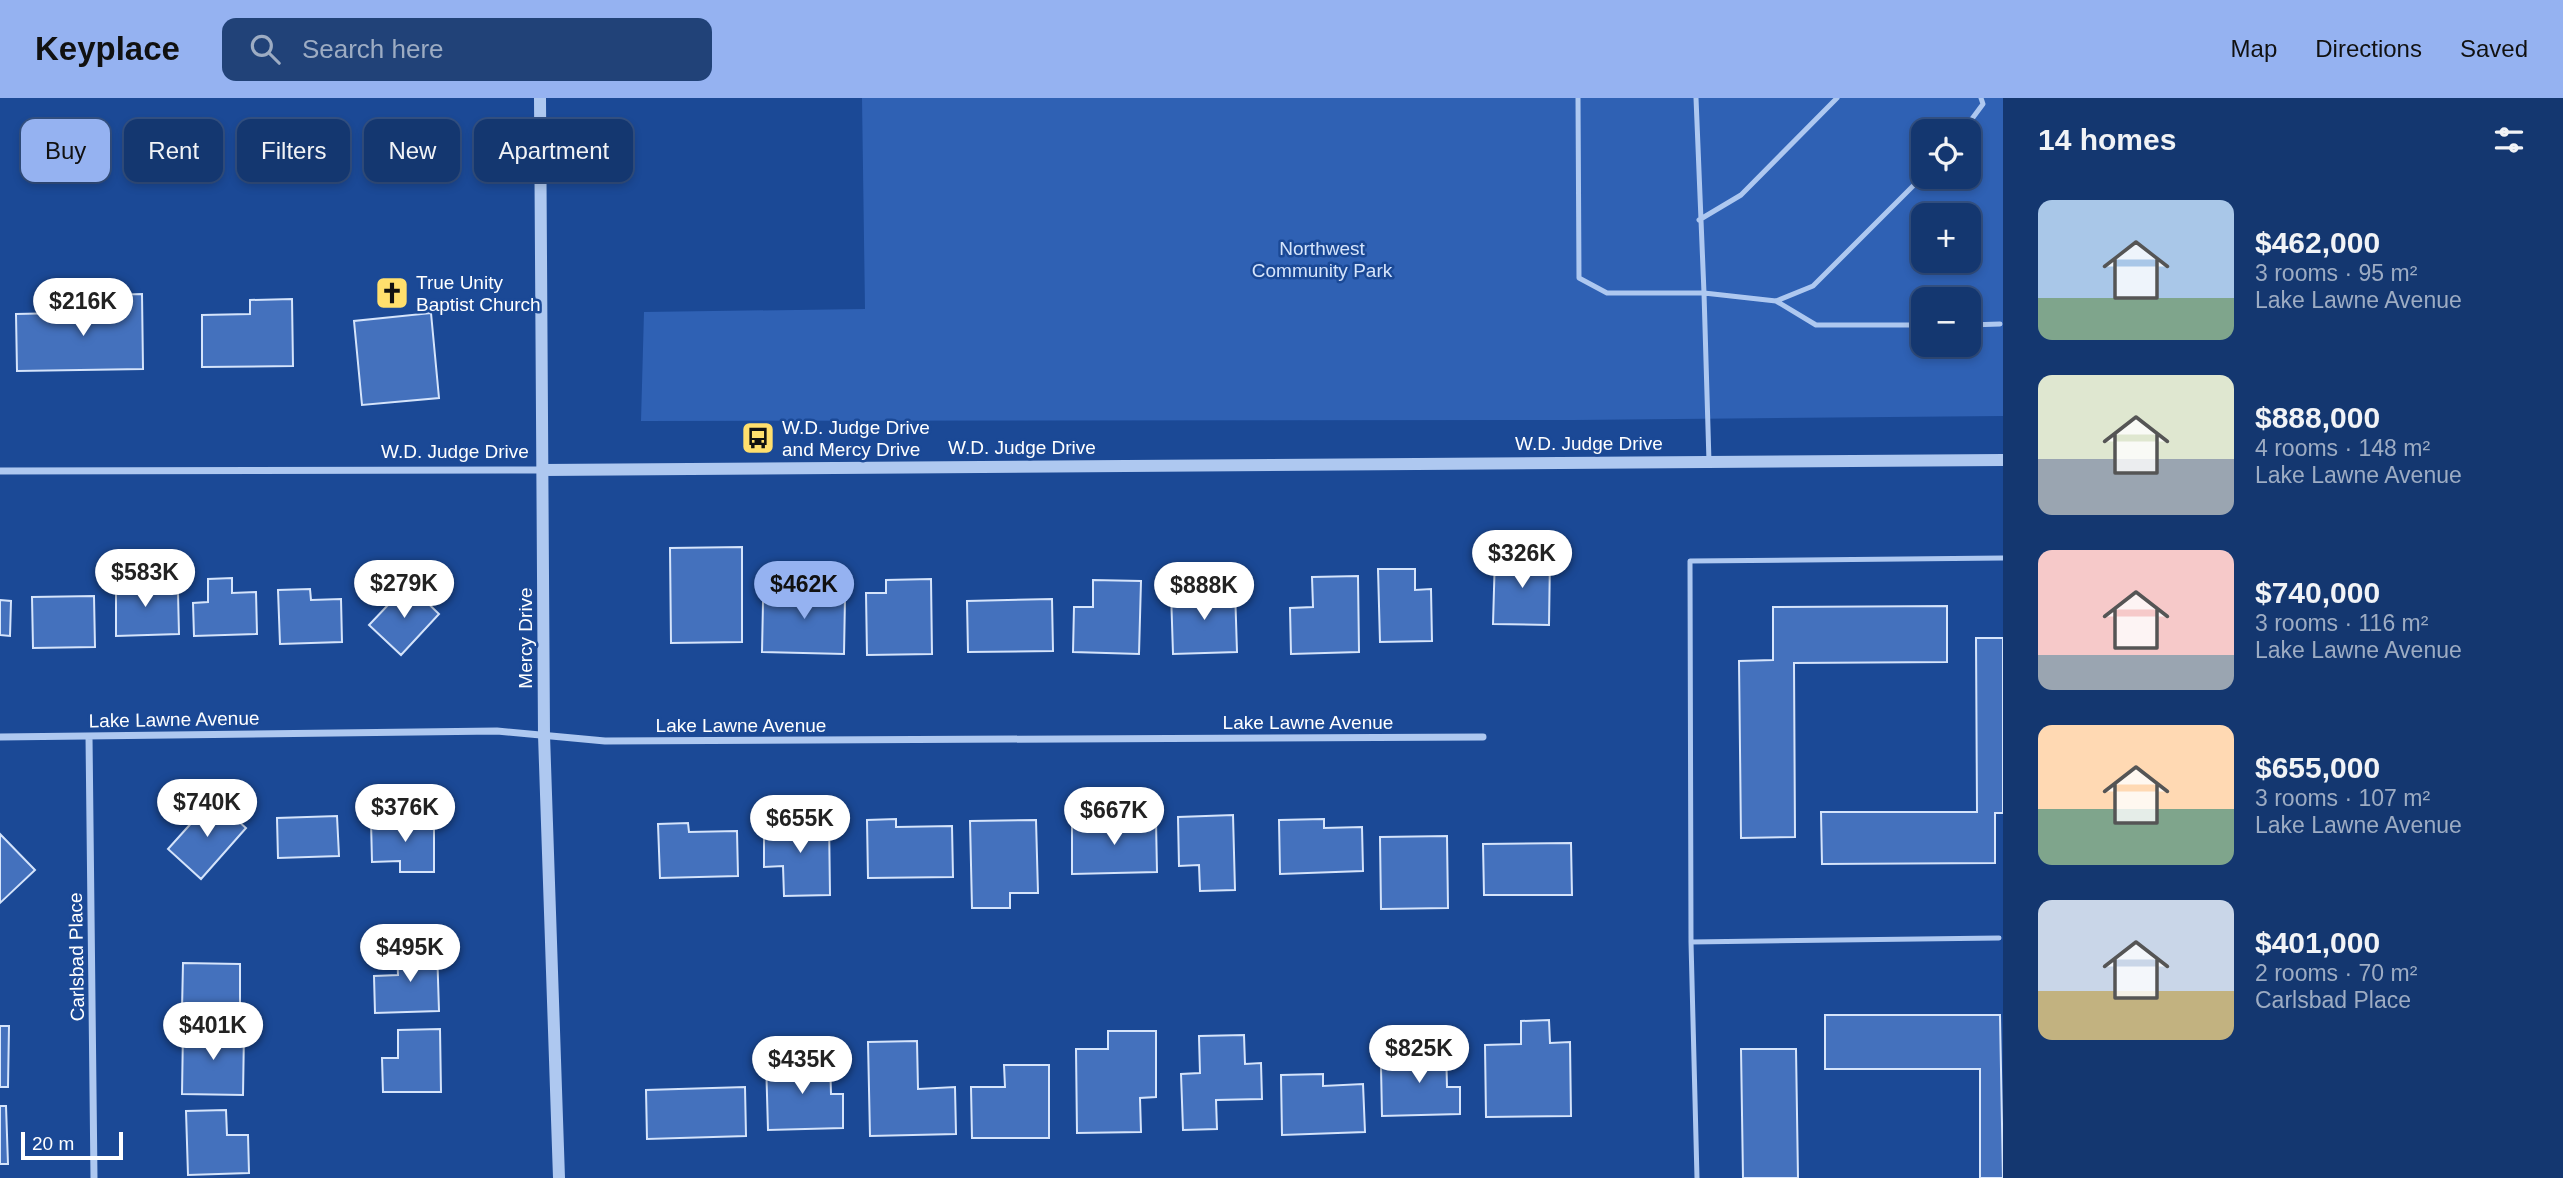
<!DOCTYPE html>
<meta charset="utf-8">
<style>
body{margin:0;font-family:Helvetica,sans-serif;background:#214278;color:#f1f3f6;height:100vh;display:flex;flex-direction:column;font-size:26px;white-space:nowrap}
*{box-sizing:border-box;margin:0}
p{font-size:23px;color:#9dacc3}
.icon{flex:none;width:38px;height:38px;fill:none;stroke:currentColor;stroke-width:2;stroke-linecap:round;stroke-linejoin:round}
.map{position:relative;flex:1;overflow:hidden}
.panel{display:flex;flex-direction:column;background:#143770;width:560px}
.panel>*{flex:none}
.banner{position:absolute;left:21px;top:21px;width:665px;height:63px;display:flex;gap:14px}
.controls{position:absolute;left:1911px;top:21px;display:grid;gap:14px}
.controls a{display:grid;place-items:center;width:70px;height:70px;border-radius:14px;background:#143770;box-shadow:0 4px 10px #0003,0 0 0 2px #335183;font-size:35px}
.scale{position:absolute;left:21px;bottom:18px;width:102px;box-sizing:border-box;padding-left:7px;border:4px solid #fff;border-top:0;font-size:19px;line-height:24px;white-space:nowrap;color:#fff;-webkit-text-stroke:5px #1b4996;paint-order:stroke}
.price{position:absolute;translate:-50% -60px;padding:0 16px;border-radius:24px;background:#fff;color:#222;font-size:23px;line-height:46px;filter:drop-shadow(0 2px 4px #0008)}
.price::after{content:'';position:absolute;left:50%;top:42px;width:21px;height:16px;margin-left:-10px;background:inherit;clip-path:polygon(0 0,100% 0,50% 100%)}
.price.on{background:#95b2f1;color:#111}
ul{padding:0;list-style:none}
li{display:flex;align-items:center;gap:21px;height:175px;padding:0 35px}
li span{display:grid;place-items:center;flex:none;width:196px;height:140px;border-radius:14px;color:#555}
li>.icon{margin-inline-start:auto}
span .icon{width:84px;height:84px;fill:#fffc;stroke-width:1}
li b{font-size:30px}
h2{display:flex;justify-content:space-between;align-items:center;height:84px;padding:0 35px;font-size:30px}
.tag{padding:0 24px;border-radius:14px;background:#143770;box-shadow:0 4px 10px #0003,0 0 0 2px #335183;font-size:24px;line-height:63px}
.tag.on{background:#95b2f1;color:#111}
header{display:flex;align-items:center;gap:42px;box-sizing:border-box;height:98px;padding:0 35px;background:#95b2f1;color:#111}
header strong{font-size:33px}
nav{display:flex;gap:38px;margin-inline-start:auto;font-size:24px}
.search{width:490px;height:63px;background:#214278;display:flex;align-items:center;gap:18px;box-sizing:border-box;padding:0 24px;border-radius:14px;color:#9dacc3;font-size:26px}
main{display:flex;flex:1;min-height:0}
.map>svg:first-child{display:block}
</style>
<header>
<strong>Keyplace</strong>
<div class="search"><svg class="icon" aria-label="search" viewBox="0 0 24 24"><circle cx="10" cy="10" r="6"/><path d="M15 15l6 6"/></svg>Search here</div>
<nav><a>Map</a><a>Directions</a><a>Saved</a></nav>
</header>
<main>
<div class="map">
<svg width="2003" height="1080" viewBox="0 0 2003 1080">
<rect width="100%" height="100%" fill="#1b4996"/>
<!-- green -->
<path fill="#2f61b4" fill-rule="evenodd" d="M862,0H2003V318L1575,322L641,323L644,214L865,211ZM1923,33H1969V79H1923ZM1923,117H1969V163H1923ZM1923,201H1969V247H1923Z"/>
<!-- building -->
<path fill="#4471bd" stroke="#d5e4fb" stroke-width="2" d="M142,196L143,271L17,273L16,216L108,214V197Z
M292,201L293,268L202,269V217L250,216V202Z
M431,215L439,300L362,307L354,223Z
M742,449V544L671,545L670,450Z
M1495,457L1550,458L1549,527L1493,526Z
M1378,471H1415V492L1431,491L1432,543L1380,544Z
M786,477L812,478V499H845L844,556L762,554L763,504H786Z
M1358,478L1359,554L1291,556L1290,510L1313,509L1312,479Z
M116,480H155V496L178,495L179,536L116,538Z
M232,480V495L256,494L257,536L194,538L193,505L208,504V481Z
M931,481L932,556L867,557L866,495H886V482Z
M1093,482L1141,483L1139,556L1073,554L1074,509H1093Z
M408,486L439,516L401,557L369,527Z
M310,491L311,502L341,501L342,544L280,546L278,492Z
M1235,491L1237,554L1173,556L1171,494Z
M94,498L95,549L33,550L32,499Z
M1052,501L1053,553L968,554L967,503Z
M0,502L11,503L10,538L0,537Z
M1947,508V564L1794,565L1795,739L1741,740L1739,563L1773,562V509Z
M1976,540H2003V715H1995V765L1822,766L1821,714H1977Z
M213,701L246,730L201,781L168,751Z
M1233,717L1235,792L1200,793L1199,767L1179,768L1178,719Z
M337,718L339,758L278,760L277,720Z
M896,721V729L952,728L953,779L868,780L867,722Z
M1324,721V730L1362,729L1363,773L1280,776L1279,722Z
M434,722V774H400V763L372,764L371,723Z
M829,722L830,797L784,798L783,768L764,769V723Z
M1036,722L1038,795H1010V810H972L970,723Z
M1156,723L1157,774L1072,776V724Z
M688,725L689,734L737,733L738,778L660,780L658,726Z
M0,736L35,772L0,805Z
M1447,738L1448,810L1381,811L1380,739Z
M1571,745L1572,797H1484L1483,746Z
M437,850L439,913L375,915L374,878L398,877L397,852Z
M183,865L240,866V913L182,912Z
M1825,917H2000L2003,1080H1980V971H1825Z
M1549,922L1550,945L1570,944L1571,1018L1486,1019L1485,947L1521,946V923Z
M0,928H9L8,989H0Z
M183,931L244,933L243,997L182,996Z
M440,931L441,994H383L382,960H398V932Z
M1108,933H1156V999L1140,1000L1141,1034L1077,1035L1076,951H1108Z
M1244,937L1245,966L1261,965L1262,1001L1216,1002L1217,1031L1183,1032L1181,976L1200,975L1199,938Z
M917,943L918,991L955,989L956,1036L870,1038L868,944Z
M1446,948L1447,989H1460V1016L1382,1018L1381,969L1401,968V949Z
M1741,951H1796L1798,1080H1743Z
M830,961L831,996H843V1030L768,1032L766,962Z
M1004,967H1049V1040H972L971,989H1005Z
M1323,976V988L1363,986L1365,1034L1282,1037L1281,977Z
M745,989L746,1038L647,1041L646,992Z
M0,1008H6L8,1066H0Z
M226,1012L227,1037H248L249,1075L188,1077L186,1013Z"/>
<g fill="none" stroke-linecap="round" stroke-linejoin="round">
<!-- service -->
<path stroke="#aec8f0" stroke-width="5" d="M1578,0L1579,180L1607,195H1704L1696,0
M1963,33L1983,6L1981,0
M1699,122L1741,97L1837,0
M1776,203L1816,227H1923
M1969,227L2000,226
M1709,364L1704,195L1776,203L1813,188L1923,78
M1691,844L1999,840
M1697,1080L1691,844L1690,463L2003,460"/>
<!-- minor -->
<path stroke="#aec8f0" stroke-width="7" d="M0,373L543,372
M89,638L94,1080
M0,639L497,633L605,643L1483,639"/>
<!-- tertiary -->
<path stroke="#aec8f0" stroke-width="12" d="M540,0L544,637L559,1080
M543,372L2003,362"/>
</g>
<!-- icons -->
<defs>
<symbol id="church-square" viewBox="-11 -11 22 22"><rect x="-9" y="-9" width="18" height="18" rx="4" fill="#ffdf6d" stroke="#1b4996"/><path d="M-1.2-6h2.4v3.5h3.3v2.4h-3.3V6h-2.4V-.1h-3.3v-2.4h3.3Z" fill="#111"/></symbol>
<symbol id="bus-square" viewBox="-11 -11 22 22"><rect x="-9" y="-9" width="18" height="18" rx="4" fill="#ffdf6d" stroke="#1b4996"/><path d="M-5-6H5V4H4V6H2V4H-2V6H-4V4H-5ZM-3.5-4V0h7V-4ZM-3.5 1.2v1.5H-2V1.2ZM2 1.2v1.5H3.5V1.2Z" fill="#111"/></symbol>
</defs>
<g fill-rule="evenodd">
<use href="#church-square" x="373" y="176" width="38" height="38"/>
<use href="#bus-square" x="739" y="321" width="38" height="38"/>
</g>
<g text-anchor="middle" stroke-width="5" stroke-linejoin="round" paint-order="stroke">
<!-- park labels -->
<g font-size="19" fill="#d5e4fb" stroke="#1b4996">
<text x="1322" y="157">Northwest<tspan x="1322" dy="22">Community Park</tspan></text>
</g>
<!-- poi labels -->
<g font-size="19" fill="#fff" stroke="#1b4996" text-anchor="start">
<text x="416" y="191">True Unity<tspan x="416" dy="22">Baptist Church</tspan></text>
<text x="782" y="336">W.D. Judge Drive<tspan x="782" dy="22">and Mercy Drive</tspan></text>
</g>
<!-- street labels -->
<g font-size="19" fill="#fff" stroke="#1b4996">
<text x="1589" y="352">W.D. Judge Drive</text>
<text x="1022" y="356">W.D. Judge Drive</text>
<text x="455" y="360">W.D. Judge Drive</text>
<text transform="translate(525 540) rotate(-90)" y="7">Mercy Drive</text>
<text transform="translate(174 621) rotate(-1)" y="7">Lake Lawne Avenue</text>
<text x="1308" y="631">Lake Lawne Avenue</text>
<text x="741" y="634">Lake Lawne Avenue</text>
<text transform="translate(76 859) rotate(-91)" y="7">Carlsbad Place</text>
</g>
</g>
</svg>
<div class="controls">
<a><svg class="icon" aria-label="locate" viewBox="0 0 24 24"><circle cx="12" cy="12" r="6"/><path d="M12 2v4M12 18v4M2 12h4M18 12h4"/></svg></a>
<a>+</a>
<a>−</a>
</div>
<div class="scale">20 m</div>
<b class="price" style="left:83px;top:240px">$216K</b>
<b class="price" style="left:1522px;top:492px">$326K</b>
<b class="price" style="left:145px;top:511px">$583K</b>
<b class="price" style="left:404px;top:522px">$279K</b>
<b class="price on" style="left:804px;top:523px">$462K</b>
<b class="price" style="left:1204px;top:524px">$888K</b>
<b class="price" style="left:207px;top:741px">$740K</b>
<b class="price" style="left:405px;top:746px">$376K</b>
<b class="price" style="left:1114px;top:749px">$667K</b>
<b class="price" style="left:800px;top:757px">$655K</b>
<b class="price" style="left:410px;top:886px">$495K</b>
<b class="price" style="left:213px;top:964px">$401K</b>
<b class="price" style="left:1419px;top:987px">$825K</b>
<b class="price" style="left:802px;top:998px">$435K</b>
<div class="banner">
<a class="tag on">Buy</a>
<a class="tag">Rent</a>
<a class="tag">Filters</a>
<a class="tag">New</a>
<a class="tag">Apartment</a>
</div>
</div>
<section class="panel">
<h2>14 homes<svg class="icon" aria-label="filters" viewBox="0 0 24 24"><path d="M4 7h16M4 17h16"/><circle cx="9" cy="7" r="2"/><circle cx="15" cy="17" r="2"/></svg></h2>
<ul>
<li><span style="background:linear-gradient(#a9c7e8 70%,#7fa58c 0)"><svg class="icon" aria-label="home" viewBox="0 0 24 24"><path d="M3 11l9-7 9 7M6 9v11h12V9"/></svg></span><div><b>$462,000</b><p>3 rooms · 95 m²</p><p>Lake Lawne Avenue</p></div></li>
<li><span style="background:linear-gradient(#dfe7d0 60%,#9aa5b1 0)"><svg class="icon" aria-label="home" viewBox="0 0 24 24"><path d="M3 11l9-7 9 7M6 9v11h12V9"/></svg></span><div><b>$888,000</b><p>4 rooms · 148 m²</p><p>Lake Lawne Avenue</p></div></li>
<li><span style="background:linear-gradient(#f6c9c9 75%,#9aa5b1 0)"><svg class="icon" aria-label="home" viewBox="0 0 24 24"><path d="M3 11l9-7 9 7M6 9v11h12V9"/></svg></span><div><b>$740,000</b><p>3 rooms · 116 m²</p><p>Lake Lawne Avenue</p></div></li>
<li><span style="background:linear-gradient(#ffd9b3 60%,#7fa58c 0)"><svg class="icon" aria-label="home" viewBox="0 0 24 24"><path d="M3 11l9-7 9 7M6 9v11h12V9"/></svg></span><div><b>$655,000</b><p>3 rooms · 107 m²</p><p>Lake Lawne Avenue</p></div></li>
<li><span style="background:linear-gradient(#c9d6e8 65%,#c2b280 0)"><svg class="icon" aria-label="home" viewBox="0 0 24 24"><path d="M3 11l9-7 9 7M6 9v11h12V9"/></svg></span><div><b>$401,000</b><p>2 rooms · 70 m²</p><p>Carlsbad Place</p></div></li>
</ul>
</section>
</main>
